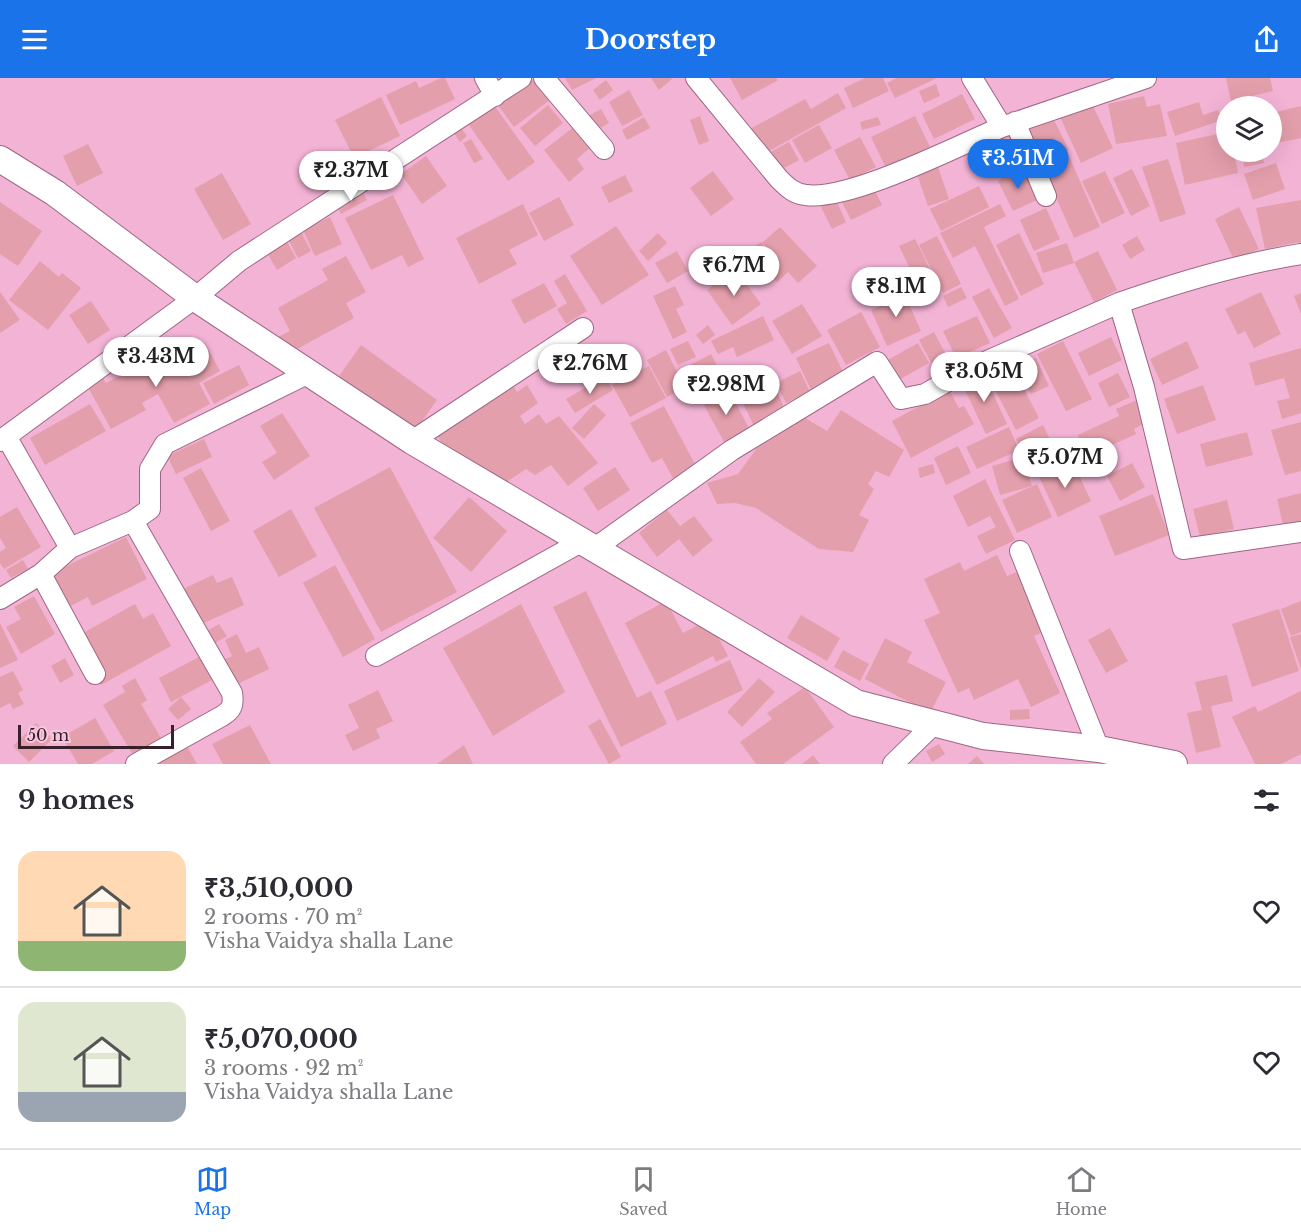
<!DOCTYPE html>
<meta charset="utf-8">
<style>
body{margin:0;font-family:"Libre Baskerville",serif;background:#f2f2f3;color:#2b2b33;height:100vh;display:flex;flex-direction:column;font-size:22px;white-space:nowrap}
*{box-sizing:border-box;margin:0}
p{font-size:20px;color:#7c7c81}
.icon{flex:none;width:33px;height:33px;fill:none;stroke:currentColor;stroke-width:2;stroke-linecap:round;stroke-linejoin:round}
.map{position:relative;height:686px;overflow:hidden}
.sheet{display:flex;flex-direction:column;background:#fff;flex:1}
.sheet>*{flex:none}
.buttons{position:absolute;left:1216px;top:18px;display:grid;gap:12px}
.buttons a{display:grid;place-items:center;width:66px;height:66px;border-radius:50%;background:#fff;box-shadow:0 6px 24px #0002;font-size:30px}
.scale{position:absolute;left:18px;bottom:15px;width:156px;box-sizing:border-box;padding-left:6px;border:3px solid #371f2c;border-top:0;font-size:16px;line-height:21px;white-space:nowrap;color:#371f2c;-webkit-text-stroke:4px #f8c5df;paint-order:stroke}
.price{position:absolute;translate:-50% -51px;padding:0 14px;border-radius:21px;background:#fff;color:#222;font-size:20px;line-height:39px;filter:drop-shadow(0 2px 3px #0008)}
.price::after{content:'';position:absolute;left:50%;top:36px;width:18px;height:14px;margin-left:-9px;background:inherit;clip-path:polygon(0 0,100% 0,50% 100%)}
.price.on{background:#1a73e8;color:#fff}
ul{padding:0;list-style:none}
li{display:flex;align-items:center;gap:18px;height:150px;padding:0 18px}
li+li{border-top:2px solid #e1e1e2}
li span{display:grid;place-items:center;flex:none;width:168px;height:120px;border-radius:18px;color:#555}
li>.icon{margin-inline-start:auto}
span .icon{width:72px;height:72px;fill:#fffc;stroke-width:1}
li b{font-size:26px}
h2{display:flex;justify-content:space-between;align-items:center;height:72px;padding:0 18px;font-size:26px}
header{display:flex;justify-content:space-between;align-items:center;height:78px;padding:0 18px;background:#1a73e8;color:#fff;font-size:27px;font-weight:700}
.tabs{display:flex;justify-content:space-around;align-items:center;height:84px;border-top:2px solid #e1e1e2;background:#fff;font-size:16px;color:#7c7c81}
.tabs a{display:grid;justify-items:center;gap:3px}
.tabs .on{color:#1a73e8}
.map>svg:first-child{display:block}
</style>
<header><svg class="icon" aria-label="menu" viewBox="0 0 24 24"><path d="M4 6h16M4 12h16M4 18h16"/></svg>Doorstep<svg class="icon" aria-label="share" viewBox="0 0 24 24"><path d="M12 15V3M7 8l5-5 5 5M5 13v7h14v-7"/></svg></header>
<div class="map">
<svg width="1301" height="686" viewBox="0 0 1301 686">
<rect width="100%" height="100%" fill="#f3b3d5"/>
<!-- building -->
<path fill="#e49fac" d="M441,0H445L455,21L400,47L386,17L416,3L419,10Z
M531,0L550,22L514,49L497,26Z
M565,0H596L572,12Z
M651,0H673L659,12Z
M730,0H776L778,2L742,22Z
M865,0H883L889,13L853,30L844,10Z
M897,0H937L895,20L887,5Z
M1226,0H1270L1273,13L1231,23Z
M606,2L613,12L600,22L593,12Z
M936,6L940,18L924,25L919,13Z
M629,12L643,37L622,48L609,24Z
M838,15L846,30L762,77L748,52L805,21L811,31Z
M962,16L975,41L934,61L922,36Z
M1144,18L1147,29L1160,26L1167,58L1116,66L1108,26Z
M381,19L400,58L354,80L335,42Z
M491,23L535,84L508,103L465,41Z
M1091,24L1113,70L1081,85L1060,39Z
M1199,24L1203,37L1218,32L1222,42L1175,58L1167,34Z
M548,27L563,45L535,68L520,50Z
M1301,28V60L1272,66V35Z
M601,31L609,45L597,52L588,38Z
M700,38L709,63L699,67L690,42Z
M915,38L930,69L886,90L871,59Z
M1052,38L1069,72L1043,85L1026,51Z
M644,39L650,50L627,62L622,52Z
M878,39L881,47L862,52L860,44Z
M458,46L467,58L460,64L451,51Z
M819,47L832,70L805,85L792,62Z
M575,48L591,69L577,81L584,91L569,104L544,72Z
M1227,54V74H1234L1238,95L1185,107L1176,65Z
M860,59L876,89L850,102L834,72Z
M471,61L483,81L474,85L463,65Z
M789,64L799,82L775,95L765,77Z
M1007,64L1017,85L996,95L986,74Z
M88,66L103,95L77,108L63,78Z
M1242,74H1262L1264,85L1244,89Z
M426,78L447,108L422,126L401,96Z
M1069,78L1100,149L1074,160L1043,90Z
M1168,81L1186,136L1160,144L1142,89Z
M1276,85L1285,111L1253,122L1244,96Z
M937,86L949,121L928,128L916,93Z
M1023,90L1039,121L1013,133L998,103Z
M1132,91L1150,128L1131,138L1113,100Z
M713,93L734,121L711,138L690,110Z
M1105,93L1125,135L1102,146L1082,103Z
M222,95L251,146L223,162L194,111Z
M625,97L633,113L609,125L601,109Z
M872,107L882,127L851,142L841,122Z
M979,108L989,129L941,153L930,131Z
M361,111L367,122L341,136L335,125Z
M393,117L424,181L408,189L402,177L371,192L345,140Z
M559,119L574,147L544,163L529,135Z
M836,122L846,144L832,151L821,129Z
M1301,122V173L1298,164L1265,171L1256,130Z
M0,124L42,153L18,188L0,176Z
M523,126L538,157L509,172L517,186L479,206L456,160Z
M1000,126L1006,138L984,149L1019,221L1005,228L975,168L953,180L940,155Z
M1239,129L1259,171L1234,182L1215,141Z
M1046,130L1060,161L1034,173L1020,142Z
M330,139L342,166L315,178L303,152Z
M616,148L649,197L602,227L570,178Z
M780,149L817,188L798,205L788,194L777,204L766,192L778,181L762,165Z
M301,154L311,173L298,180L288,161Z
M658,155L667,165L648,183L639,173Z
M1019,155L1044,206L1021,218L996,167Z
M937,158L961,206L943,215L919,167Z
M1137,158L1145,172L1130,181L1122,167Z
M285,160L296,180L277,192L265,171Z
M915,161L933,197L917,205L899,168Z
M761,164L772,180L752,194L741,178Z
M1067,165L1074,185L1043,195L1036,175Z
M677,173L688,193L667,205L655,185Z
M1098,173L1117,212L1094,224L1074,184Z
M346,178L366,214L346,225L354,240L288,276L278,259L290,253L278,230L328,202L322,191Z
M40,183L59,199L62,195L81,210L48,252L9,222Z
M735,191L761,226L732,247L707,212Z
M565,196L587,233L566,246L557,231L567,225L554,203Z
M544,205L557,228L524,246L511,222Z
M900,206L921,253L887,268L871,232L896,222L891,210Z
M675,208L684,227L676,231L687,254L673,261L653,218Z
M961,209L967,220L948,229L943,218Z
M989,210L1012,250L994,260L972,219Z
M0,214L20,242L0,255Z
M1261,214L1281,256L1254,270L1245,253L1238,257L1225,231Z
M1301,215V236L1294,218Z
M91,223L110,252L88,266L69,237Z
M802,226L822,258L792,276L772,243Z
M861,234L880,269L846,287L827,252Z
M763,238L774,262L737,279L733,269L718,276L711,263Z
M977,238L990,265L956,280L943,253Z
M708,247L715,257L703,266L696,257Z
M934,254L949,282L934,290L919,262Z
M1111,259L1122,282L1089,298L1078,275Z
M688,263L696,279L678,287L670,271Z
M1063,263L1092,321L1066,333L1037,276Z
M1187,263L1199,290L1162,307L1150,281Z
M205,265L220,293L199,305L210,326L174,345L158,316L142,325L146,332L111,351L84,302L99,293L106,305L146,284L152,294Z
M829,265L844,296L811,312L796,280Z
M918,265L929,285L897,303L886,283Z
M361,267L437,322L415,353L339,298Z
M1301,270V335L1282,341L1277,323L1290,320L1284,300L1255,308L1249,285Z
M666,272L677,294L711,276L725,302L691,321L685,309L667,319L647,282Z
M1036,280L1049,308L1031,316L1018,288Z
M239,287L249,307L214,326L203,305Z
M649,288L666,320L630,339L612,307Z
M1014,292L1039,340L1016,352L991,304Z
M800,293L810,314L786,325L776,305Z
M983,294L1007,346L986,356L961,304Z
M1118,295L1130,319L1109,329L1098,305Z
M605,298L613,312L575,335L566,321Z
M509,302L517,314L527,307L538,325L520,338L525,346L539,336L546,346L559,338L598,385L568,408L551,387L535,397L526,391L505,405L441,364L434,351Z
M773,304L786,334L754,348L740,319Z
M1203,307L1216,342L1177,356L1164,321Z
M949,312L959,330L964,328L974,346L911,380L892,343Z
M729,313L749,350L724,364L704,327Z
M1137,322L1147,344L1134,351L1136,356L1088,378L1078,357L1119,338L1116,331Z
M90,326L106,353L45,387L30,360Z
M594,326L606,337L584,361L572,350Z
M664,328L697,390L674,402L662,380L652,385L630,345Z
M841,332L904,372L889,399L876,393L868,406L874,411L859,437L869,442L853,474L819,471L756,430L735,425L717,426L707,405L738,396L757,370L805,340L827,353Z
M282,335L310,378L274,402L262,384L277,375L260,348Z
M1301,344V393L1285,397L1271,352Z
M1043,347L1059,380L1032,394L1016,361Z
M1009,349L1019,372L977,391L966,369Z
M1247,354L1253,377L1206,389L1200,366Z
M204,361L212,379L176,396L167,378Z
M958,368L971,395L946,407L934,380Z
M1023,379L1032,408L1000,417L992,388Z
M1072,382L1091,423L1058,439L1039,399Z
M1132,385L1145,409L1120,423L1107,398Z
M933,386L935,395L920,400L918,390Z
M390,389L457,514L381,554L314,430Z
M615,389L630,412L598,433L583,410Z
M201,390L230,443L211,453L183,400Z
M985,401L1015,462L986,476L977,458L996,449L990,438L968,449L953,418Z
M1037,406L1052,439L1017,455L1002,422Z
M1301,415V446L1284,451L1277,421Z
M1153,416L1169,457L1115,478L1099,438Z
M469,419L507,453L471,494L433,460Z
M1227,422L1234,451L1200,459L1193,431Z
M17,429L41,469L4,491L0,485V474L6,470L0,460V439Z
M291,431L317,478L279,499L253,453Z
M667,432L680,448L694,438L713,462L693,479L679,461L657,479L639,455Z
M126,459L147,501L92,528L88,519L61,533L52,495Z
M997,477L1007,498L1019,493L1047,552L1034,558L1060,615L1031,629L1018,601L974,622L969,610L958,615L924,542L940,535L924,501L960,484L964,493Z
M23,482L28,491L11,500L6,492Z
M335,487L375,561L343,579L303,505Z
M213,497L217,505L232,499L244,527L197,548L181,512Z
M586,513L637,620L651,613L667,646L621,669L553,529Z
M34,518L55,556L21,576L6,549L21,541L14,529Z
M666,523L683,555L709,541L728,578L716,584L713,578L657,607L625,545Z
M1301,523V554L1291,558L1281,531Z
M135,526L143,541L153,535L171,568L101,607L74,560Z
M521,526L565,614L493,658L443,570Z
M1279,531L1299,593L1252,609L1232,546Z
M801,537L840,560L827,583L787,560Z
M0,545L18,582L0,590Z
M219,546L227,558L212,567L205,554Z
M1110,550L1128,583L1106,595L1088,562Z
M237,556L246,575L259,569L269,591L233,608L221,583L232,578L225,562Z
M1301,556V591L1290,559Z
M885,560L912,574L907,584L946,604L930,635L865,601Z
M843,572L869,586L860,603L834,589Z
M199,579L212,602L171,624L159,600Z
M65,580L74,597L60,605L51,588Z
M730,582L743,612L677,643L664,613Z
M13,593L23,612L18,615L24,626L13,631L10,625L0,630V599Z
M1227,597L1233,623L1211,628L1221,669L1196,675L1187,635L1202,632L1195,604Z
M135,600L147,622L141,626L161,660L133,677L103,627L125,614L122,608Z
M759,600L775,614L742,649L727,634Z
M805,609L834,649L783,686H756L740,664L772,641L767,635Z
M378,612L393,643L376,651L380,660L353,673L345,657L359,650L348,627Z
M1301,613V676L1281,686H1255L1232,639L1255,628L1258,634Z
M181,619L191,631L178,642L168,631Z
M1029,631L1030,641L1010,642V632Z
M95,640L114,673L92,686H78L62,659Z
M600,641L621,679L609,686L588,648Z
M36,645L52,661L29,684L13,668Z
M250,647L271,686H223L212,666Z
M939,666L945,676L932,684L926,673Z
M464,667L473,686H437Z
M187,668L197,686H154Z
M813,677L820,686H802Z
M977,678L984,686H968Z"/>
<g fill="none" stroke-linecap="round" stroke-linejoin="round">
<defs>
<path id="minor" d="M485,0L495,18
M544,0L604,71
M696,0L779,101C787,109 794,116 806,117C850,123 957,68 1002,49
M972,0L1002,49L1146,0
M1015,44L1046,118
M1301,176C1238,186 1179,204 1119,225L1144,309L1183,471L1301,454
M0,363L195,220L239,183L521,0
M412,363L583,250
M133,443L232,615C234,627 232,632 222,638L136,686
M70,470L133,443L150,431V391L165,366L309,295
M595,470L732,372L877,284L901,321L925,316L969,291L1119,225
M1020,473L1099,671
M41,496L95,596
M0,521L41,496L70,470L7,360
M376,578L581,464
M893,686L934,646"/>
<path id="major" d="M0,81L55,115L195,220L412,363L856,625L983,658L1099,671L1174,686"/>
</defs>
<!-- minor casing -->
<use href="#minor" stroke="#9f6685" stroke-width="22"/>
<!-- major casing -->
<use href="#major" stroke="#9f6685" stroke-width="28"/>
<!-- minor -->
<use href="#minor" stroke="#fff" stroke-width="20"/>
<!-- major -->
<use href="#major" stroke="#fff" stroke-width="26"/>
</g>
</svg>
<div class="buttons">
<a><svg class="icon" aria-label="layers" viewBox="0 0 24 24"><path d="M12 4l9 5-9 5-9-5zM3 14l9 5 9-5"/></svg></a>
</div>
<div class="scale">50 m</div>
<b class="price on" style="left:1018px;top:112px">₹3.51M</b>
<b class="price" style="left:351px;top:124px">₹2.37M</b>
<b class="price" style="left:734px;top:219px">₹6.7M</b>
<b class="price" style="left:896px;top:240px">₹8.1M</b>
<b class="price" style="left:156px;top:310px">₹3.43M</b>
<b class="price" style="left:590px;top:317px">₹2.76M</b>
<b class="price" style="left:984px;top:325px">₹3.05M</b>
<b class="price" style="left:726px;top:338px">₹2.98M</b>
<b class="price" style="left:1065px;top:411px">₹5.07M</b>
</div>
<section class="sheet">
<h2>9 homes<svg class="icon" aria-label="filters" viewBox="0 0 24 24"><path d="M4 7h16M4 17h16"/><circle cx="9" cy="7" r="2"/><circle cx="15" cy="17" r="2"/></svg></h2>
<ul>
<li><span style="background:linear-gradient(#ffd9b3 75%,#8fb573 0)"><svg class="icon" aria-label="home" viewBox="0 0 24 24"><path d="M3 11l9-7 9 7M6 9v11h12V9"/></svg></span><div><b>₹3,510,000</b><p>2 rooms · 70 m²</p><p>Visha Vaidya shalla Lane</p></div><svg class="icon" aria-label="heart" viewBox="0 0 24 24"><path d="M12 20l-8-8c-3-5 5-10 8-4 3-6 11-1 8 4z"/></svg></li>
<li><span style="background:linear-gradient(#dfe7d0 75%,#9aa5b1 0)"><svg class="icon" aria-label="home" viewBox="0 0 24 24"><path d="M3 11l9-7 9 7M6 9v11h12V9"/></svg></span><div><b>₹5,070,000</b><p>3 rooms · 92 m²</p><p>Visha Vaidya shalla Lane</p></div><svg class="icon" aria-label="heart" viewBox="0 0 24 24"><path d="M12 20l-8-8c-3-5 5-10 8-4 3-6 11-1 8 4z"/></svg></li>
</ul>
</section>
<nav class="tabs">
<a class="on"><svg class="icon" aria-label="map" viewBox="0 0 24 24"><path d="M3 6l6-2 6 2 6-2v14l-6 2-6-2-6 2zM9 4v14M15 6v14"/></svg>Map</a>
<a><svg class="icon" aria-label="saved" viewBox="0 0 24 24"><path d="M7 4h10v16l-5-4-5 4z"/></svg>Saved</a>
<a><svg class="icon" aria-label="home" viewBox="0 0 24 24"><path d="M3 11l9-7 9 7M6 9v11h12V9"/></svg>Home</a>
</nav>
